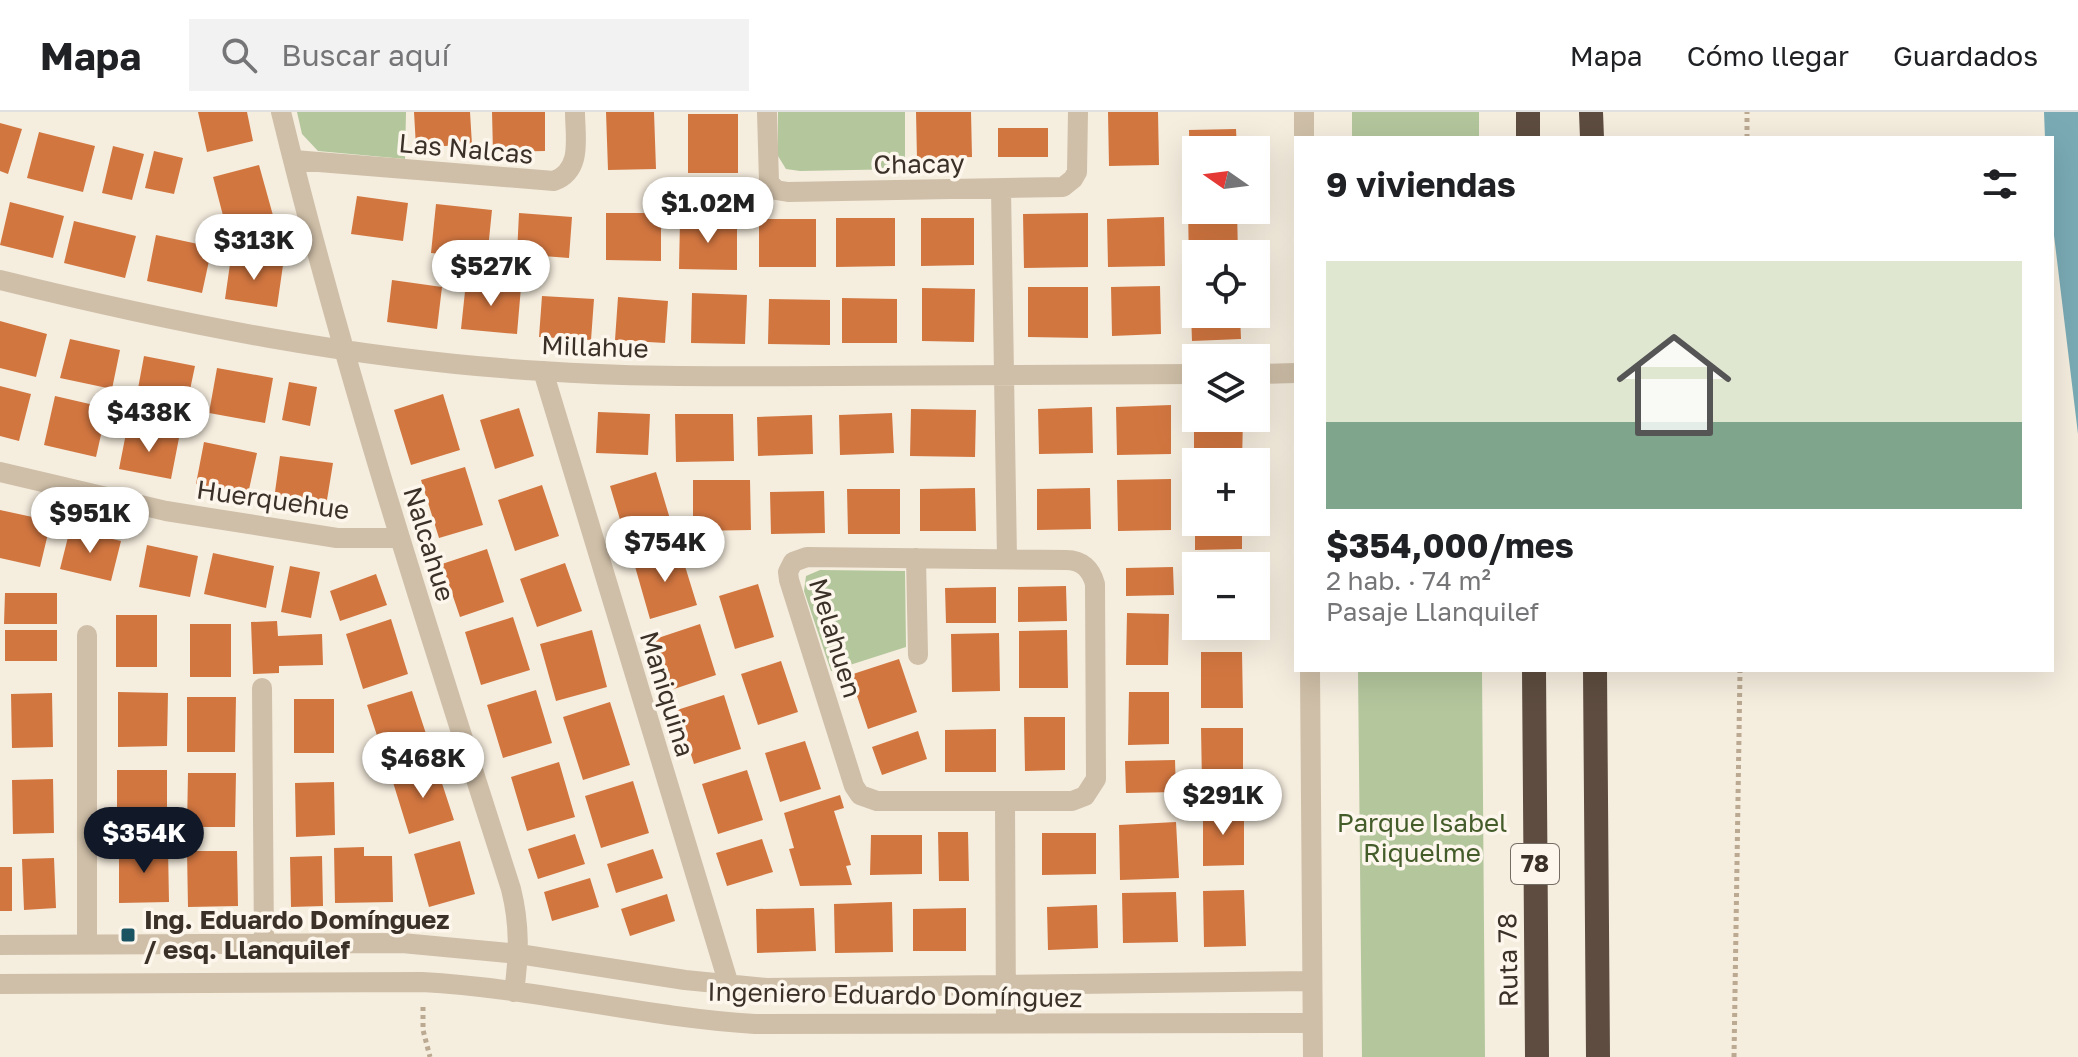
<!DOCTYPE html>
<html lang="es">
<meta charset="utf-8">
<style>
body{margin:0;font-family:"Golos Text",sans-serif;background:#f2f2f2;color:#202124;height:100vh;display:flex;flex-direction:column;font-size:30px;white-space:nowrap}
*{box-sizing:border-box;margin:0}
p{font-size:26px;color:#757577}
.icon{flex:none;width:44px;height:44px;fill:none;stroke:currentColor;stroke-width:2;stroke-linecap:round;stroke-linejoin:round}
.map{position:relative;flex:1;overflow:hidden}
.details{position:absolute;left:1294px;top:24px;width:760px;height:536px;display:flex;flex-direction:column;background:#fff;border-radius:0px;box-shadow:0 8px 32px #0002}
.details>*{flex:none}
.needle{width:52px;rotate:284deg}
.fabs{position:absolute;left:1182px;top:24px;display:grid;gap:16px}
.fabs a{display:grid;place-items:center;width:88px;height:88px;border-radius:0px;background:#fff;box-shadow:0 8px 32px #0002;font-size:40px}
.price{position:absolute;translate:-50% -68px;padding:0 18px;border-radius:28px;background:#fff;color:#222;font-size:26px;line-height:52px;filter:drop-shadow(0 2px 4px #0008)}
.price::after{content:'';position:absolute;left:50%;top:48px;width:24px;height:18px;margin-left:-12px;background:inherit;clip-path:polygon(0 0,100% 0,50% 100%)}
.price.current{background:#111827;color:#fff}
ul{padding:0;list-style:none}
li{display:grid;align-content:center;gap:16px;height:424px;padding:0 32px}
li span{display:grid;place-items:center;height:248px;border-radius:0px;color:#555}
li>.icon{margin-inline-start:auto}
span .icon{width:144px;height:144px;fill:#fffc;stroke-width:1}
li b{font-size:34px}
h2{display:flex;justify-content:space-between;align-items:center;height:96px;padding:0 32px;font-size:34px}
header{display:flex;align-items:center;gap:48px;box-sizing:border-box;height:112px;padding:0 40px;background:#fff;border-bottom:2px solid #e0e0e0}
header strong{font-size:38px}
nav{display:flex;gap:44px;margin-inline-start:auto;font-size:28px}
.search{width:560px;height:72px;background:#f2f2f2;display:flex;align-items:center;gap:20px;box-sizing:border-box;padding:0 28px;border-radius:0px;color:#757577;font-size:30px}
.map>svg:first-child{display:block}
</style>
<header>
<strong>Mapa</strong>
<div class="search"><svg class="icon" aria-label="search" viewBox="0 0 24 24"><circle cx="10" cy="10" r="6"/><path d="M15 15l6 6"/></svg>Buscar aquí</div>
<nav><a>Mapa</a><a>Cómo llegar</a><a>Guardados</a></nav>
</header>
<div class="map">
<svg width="2078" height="945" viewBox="0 0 2078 945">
<rect width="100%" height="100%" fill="#f5edde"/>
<!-- green -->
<path fill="#b3c69c" d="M297,0H406L405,47L318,39L302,22Z
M778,0H905V57L800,59L786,57L778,44Z
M1352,0H1479V26H1352Z
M820,458L905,459L906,535L831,559L804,479L806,464Z
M1358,558H1482L1485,945H1362Z"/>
<!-- water -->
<path fill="#7aabb5" d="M2044,0H2078V322L2052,107V26H2045Z"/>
<!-- building -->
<path fill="#d27640" d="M198,0H247L253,29L207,40Z
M414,0H470L472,33L416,35Z
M492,0H545V39L493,40Z
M606,0H654L656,57L608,58Z
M916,0H971L972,45L917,47Z
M1108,0H1158L1159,53L1109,54Z
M688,2H738V61H688Z
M0,11L22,17L8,62L0,59Z
M998,16H1048V45H998Z
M1236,17L1237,38H1196V78H1190L1189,18Z
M39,20L95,34L83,80L27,66Z
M113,34L144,42L132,88L102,81Z
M154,39L183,46L174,82L145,76Z
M259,53L274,107L227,119L213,65Z
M357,84L408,91L403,129L351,122Z
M10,90L64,104L53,146L0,133Z
M436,92L492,98L487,147L431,141Z
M1188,94H1196V98H1237L1238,142H1196V154L1189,155Z
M519,101L572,105L569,146L517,142Z
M606,101H661V149L606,148Z
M1088,101V155L1024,156L1023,102Z
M1164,105L1165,154L1108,155L1107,107Z
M836,106H895V154L836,155Z
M921,106H974V153L921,154Z
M759,107H816V155H759Z
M74,109L136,124L125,166L64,151Z
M680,109H737V158L679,157Z
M156,123L212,135L202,181L147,169Z
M231,145L283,153L277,195L225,187Z
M392,168L442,175L437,217L387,210Z
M466,170L521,175L517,222L461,217Z
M1190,172H1196V202H1240L1241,227L1192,229Z
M1160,174L1161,222L1112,224L1111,175Z
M1028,175H1088V226L1028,225Z
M922,176L975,177L974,230L922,229Z
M692,181L747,183L745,232L691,231Z
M542,184L594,187L591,228L539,225Z
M618,185L668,189L665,231L615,228Z
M842,186L897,187V231H842Z
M769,187L830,188V233L768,232Z
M0,209L47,222L36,265L0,256Z
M70,227L120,238L112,277L60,266Z
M144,244L195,254L187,292L137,282Z
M217,256L273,266L265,311L209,301Z
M289,270L317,275L310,314L282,308Z
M0,274L31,282L19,329L0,324Z
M443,282L460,338L411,353L394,298Z
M55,284L107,296L96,345L44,333Z
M1171,293V342L1117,343L1116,295Z
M1092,295L1093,341L1039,342L1038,297Z
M519,296L534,344L495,357L480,308Z
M911,297L976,298L975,345L910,344Z
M598,300L650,302L648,343L596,341Z
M892,301L894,341L840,343L839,303Z
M675,302H733L734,349L676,350Z
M812,303L813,342L758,344L757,305Z
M1194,306H1243L1242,350H1194Z
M127,316L179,326L171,367L119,357Z
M204,330L257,341L248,382L196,372Z
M280,344L333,351L326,394L274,387Z
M465,355L483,413L439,426L421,368Z
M656,360L673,417L627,431L610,374Z
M1171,367V418L1118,419L1117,368Z
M693,368H750L751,418L693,419Z
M542,373L559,424L515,439L498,388Z
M975,376L976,419H920V377Z
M1090,376L1091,417L1037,418V377Z
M847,377H900V422H848Z
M824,379L825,421L771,422L770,380Z
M0,398L51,409L40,455L0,446Z
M1195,410H1242V437L1195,438Z
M70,417L121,429L111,469L60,457Z
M147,433L198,444L190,485L139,475Z
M487,437L504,490L460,505L442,452Z
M680,438L697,493L650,507L634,451Z
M213,441L274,454L266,496L204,482Z
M565,451L582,499L537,515L520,467Z
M290,454L320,460L311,506L281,500Z
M1173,455L1174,483L1126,484V456Z
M376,462L387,493L340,509L330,479Z
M758,472L774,525L735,537L719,484Z
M1066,474L1067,509L1018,510V475Z
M996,475V511H946L945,476Z
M5,481H57V512H4Z
M1127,501L1169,502L1168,553H1126Z
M116,503H157V555H116Z
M513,505L530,558L481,573L465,520Z
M391,507L408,562L363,577L346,522Z
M277,509L278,524L322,522L323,553L279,554V561L253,562L251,510Z
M190,512H231V565H190Z
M700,512L716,563L671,578L655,527Z
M1201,514H1242V518L1201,519Z
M5,518H57V549H5Z
M592,518L607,575L556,589L540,532Z
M1067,518L1068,576H1019V519Z
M999,521L1000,579L952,580L951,522Z
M1201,540H1242L1243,596H1201Z
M899,547L917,600L868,617L850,563Z
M781,549L798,600L758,613L741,562Z
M536,578L552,631L503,646L487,593Z
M412,579L430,634L385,648L367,593Z
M118,580L168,581L167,634L118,635Z
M1129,580H1169V632L1128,633Z
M52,581L53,635L12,636L11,582Z
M724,583L741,637L694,652L677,598Z
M187,585H236L235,640H187Z
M294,587H334V641H294Z
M610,590L630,653L583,668L563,605Z
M1024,605H1065V658L1025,659Z
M1201,616H1243V672H1202Z
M996,617V660H945V618Z
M918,619L927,647L882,663L872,635Z
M805,629L821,677L780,690L765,641Z
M1175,648L1176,680L1126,681L1125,649Z
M559,650L575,705L527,719L511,665Z
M436,653L454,708L409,722L392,667Z
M117,658H167V713H117Z
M747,658L763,708L718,722L702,672Z
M188,661H236L235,715H187Z
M53,667L54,721L13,722L12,668Z
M633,669L649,721L601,736L585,684Z
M334,670L335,723L296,725L295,671Z
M840,683L844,696L834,699L851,753L846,754L852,773L800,774L789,737L794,736L784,701Z
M1203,697H1244V753L1203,754Z
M1176,710L1179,766L1120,768L1119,713Z
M938,720H968L969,769H939Z
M1042,721H1096V762L1042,763Z
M575,722L585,752L538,767L528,737Z
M871,723H922V762L870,763Z
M762,727L773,760L727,774L716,741Z
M460,729L475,782L429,795L414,742Z
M119,735H168L169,790L119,791Z
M364,735V744H392L393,790L335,791L334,736Z
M653,737L663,766L616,781L607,752Z
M187,739H237L238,794L188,795Z
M322,744L323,794L291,795L290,745Z
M54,746L56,796L24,798L22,747Z
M0,755H12V799H0Z
M590,766L599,795L552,809L544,780Z
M1244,778L1246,834L1204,835L1203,779Z
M1176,780L1178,830L1123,831L1122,781Z
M667,782L675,809L630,824L621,797Z
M892,790L893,840L835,841L834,792Z
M1097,793L1098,836L1048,838L1047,795Z
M814,796L816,839L757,841L756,797Z
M966,796V839H913V797Z"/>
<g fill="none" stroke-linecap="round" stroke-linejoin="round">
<!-- path -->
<path stroke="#bba992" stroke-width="5" stroke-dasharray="4 4" stroke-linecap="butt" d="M1747,26V0
M423,895V918L430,945
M1734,945L1740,558"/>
<!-- minor -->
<path stroke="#cfbfa8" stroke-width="20" d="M281,0C345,263 429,520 511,777C520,813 519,844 514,880
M767,0L769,70L776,78L788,80L1063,75L1073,67L1077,60L1078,0
M1304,0V26
M294,48L554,69C583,58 575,25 575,0
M1001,77L1007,447
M0,168C178,212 359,248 542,259C641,266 740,264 839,264C958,263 1077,263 1196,262
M543,259L729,873
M1256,262L1296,261
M0,360L166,399L337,426H399
M807,445L1066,448C1082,448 1091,457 1095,472L1096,667L1085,684L1072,689H877L860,683L854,674L789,468L788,460L793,450Z
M916,446L918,543
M1310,558L1313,945
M262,576L264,832
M1005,689L1006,911
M87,832V523
M0,833L402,831L519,842L685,868L767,876L1312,869
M0,872L422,870C534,876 643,905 755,912L1312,911"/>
<!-- motorway -->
<path stroke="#5d4c3f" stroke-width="24" d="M1528,0V26
M1591,0L1592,26
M1534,558L1537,945
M1595,558L1598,945"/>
</g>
<!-- markers -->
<rect fill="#1a5362" stroke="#fcf6ec" stroke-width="3" x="120" y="815" width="16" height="16" rx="4"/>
<g text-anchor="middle" stroke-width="7" stroke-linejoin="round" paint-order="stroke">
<!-- shield labels -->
<rect fill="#fcf6ec" stroke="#756c64" stroke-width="2" x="1511" y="732" width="48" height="40" rx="6"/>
<g font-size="24" font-weight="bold" fill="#3b3129">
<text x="1535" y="760">78</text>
</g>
<!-- street labels -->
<g font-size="26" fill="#3b3129" stroke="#fcf6ec">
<text transform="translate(466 37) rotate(5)" y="9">Las Nalcas</text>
<text transform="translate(919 52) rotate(-1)" y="9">Chacay</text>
<text transform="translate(595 235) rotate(2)" y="9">Millahue</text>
<text transform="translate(273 388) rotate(8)" y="9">Huerquehue</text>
<text transform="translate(429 432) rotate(73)" y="9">Nalcahue</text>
<text transform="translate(835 526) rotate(73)" y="9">Melahuen</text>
<text transform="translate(667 582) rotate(73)" y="9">Maniquina</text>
<text transform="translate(1508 848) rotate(-91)" y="9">Ruta 78</text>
<text transform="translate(895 883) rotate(1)" y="9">Ingeniero Eduardo Domínguez</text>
</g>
<!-- park labels -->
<g font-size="26" fill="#435c2a" stroke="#fcf6ec">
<text x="1422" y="720">Parque Isabel<tspan x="1422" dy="30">Riquelme</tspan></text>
</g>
<!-- poi labels -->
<g font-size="26" font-weight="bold" fill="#3b3129" stroke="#fcf6ec" text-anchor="start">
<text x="144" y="817">Ing. Eduardo Domínguez<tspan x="144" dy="30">/ esq. Llanquilef</tspan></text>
</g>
</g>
</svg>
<div class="fabs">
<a><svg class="needle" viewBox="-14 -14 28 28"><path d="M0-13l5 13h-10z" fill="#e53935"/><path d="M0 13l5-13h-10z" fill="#757577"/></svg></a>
<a><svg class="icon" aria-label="locate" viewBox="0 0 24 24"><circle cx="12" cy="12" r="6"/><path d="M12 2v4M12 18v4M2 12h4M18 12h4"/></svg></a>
<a><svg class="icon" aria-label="layers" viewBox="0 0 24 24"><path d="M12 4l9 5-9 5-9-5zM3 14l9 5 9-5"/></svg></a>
<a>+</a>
<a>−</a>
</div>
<b class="price" style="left:708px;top:133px">$1.02M</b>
<b class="price" style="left:254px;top:170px">$313K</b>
<b class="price" style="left:491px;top:196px">$527K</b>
<b class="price" style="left:149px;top:342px">$438K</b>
<b class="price" style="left:90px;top:443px">$951K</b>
<b class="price" style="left:665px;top:472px">$754K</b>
<b class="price" style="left:423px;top:688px">$468K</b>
<b class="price" style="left:1223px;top:725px">$291K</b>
<b class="price current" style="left:144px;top:763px">$354K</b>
<section class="details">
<h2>9 viviendas<svg class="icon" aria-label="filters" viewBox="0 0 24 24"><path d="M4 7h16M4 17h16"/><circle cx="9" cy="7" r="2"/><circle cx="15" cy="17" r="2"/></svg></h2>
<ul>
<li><span style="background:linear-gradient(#dfe7d0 65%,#7fa58c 0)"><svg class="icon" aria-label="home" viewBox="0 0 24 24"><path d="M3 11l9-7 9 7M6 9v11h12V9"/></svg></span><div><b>$354,000/mes</b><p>2 hab. · 74 m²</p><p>Pasaje Llanquilef</p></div></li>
</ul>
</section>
</div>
